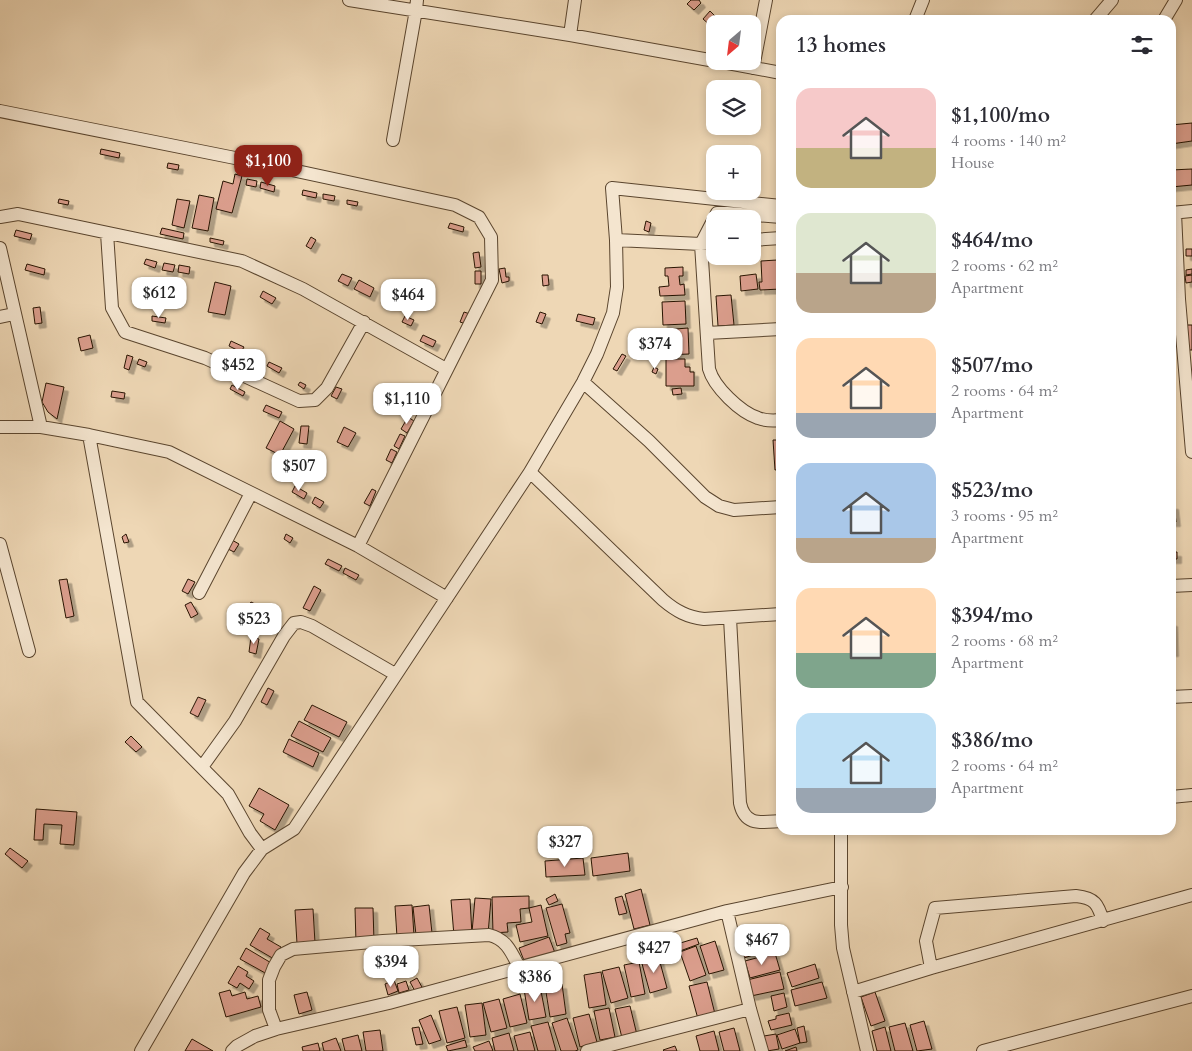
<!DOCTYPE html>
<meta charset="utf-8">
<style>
body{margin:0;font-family:Cardo,serif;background:#f2f2f3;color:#2b2b33;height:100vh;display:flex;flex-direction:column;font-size:19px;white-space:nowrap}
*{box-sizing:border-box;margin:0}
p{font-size:16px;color:#7c7c81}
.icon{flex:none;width:28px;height:28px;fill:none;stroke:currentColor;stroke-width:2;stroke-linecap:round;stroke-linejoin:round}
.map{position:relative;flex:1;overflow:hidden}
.panel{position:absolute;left:776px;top:15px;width:400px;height:820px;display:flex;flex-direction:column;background:#fff;border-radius:15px;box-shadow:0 2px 8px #0003}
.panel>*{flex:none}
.needle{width:32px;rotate:208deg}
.fabs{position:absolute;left:706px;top:15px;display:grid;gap:10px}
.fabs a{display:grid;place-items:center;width:55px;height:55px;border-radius:10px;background:#fff;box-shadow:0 2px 8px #0003;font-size:25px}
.price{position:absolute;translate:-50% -42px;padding:0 11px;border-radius:10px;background:#fff;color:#222;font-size:16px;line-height:32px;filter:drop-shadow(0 1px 2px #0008)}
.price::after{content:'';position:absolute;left:50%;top:30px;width:15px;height:11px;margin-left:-8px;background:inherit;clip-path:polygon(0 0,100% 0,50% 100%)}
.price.selected{background:#8f2418;color:#fff}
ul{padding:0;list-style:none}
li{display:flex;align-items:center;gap:15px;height:125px;padding:0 20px}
li span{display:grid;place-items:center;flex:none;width:140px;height:100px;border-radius:15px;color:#555}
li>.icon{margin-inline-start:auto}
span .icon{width:60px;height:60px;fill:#fffc;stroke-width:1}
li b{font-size:21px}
h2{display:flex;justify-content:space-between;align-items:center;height:60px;padding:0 20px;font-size:21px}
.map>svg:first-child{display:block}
</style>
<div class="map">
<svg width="1192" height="1051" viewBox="0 0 1192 1051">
<defs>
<filter id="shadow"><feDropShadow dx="4.5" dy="4.5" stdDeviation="0" flood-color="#0004"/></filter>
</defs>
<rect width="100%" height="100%" fill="#eed7b5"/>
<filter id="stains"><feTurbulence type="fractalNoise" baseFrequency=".004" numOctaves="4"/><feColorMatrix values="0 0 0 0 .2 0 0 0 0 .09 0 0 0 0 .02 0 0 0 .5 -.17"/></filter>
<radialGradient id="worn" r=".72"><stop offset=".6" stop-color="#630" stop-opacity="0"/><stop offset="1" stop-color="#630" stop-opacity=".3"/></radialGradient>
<!-- building -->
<path fill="#db9e8d" stroke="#281401" filter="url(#shadow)" d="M691,0H699L701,3L694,10L687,4Z
M710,11L718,19L711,26L703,19Z
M1192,123V141L1171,144V125Z
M101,149L120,153L119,158L100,154Z
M168,163L179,165L178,170L167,168Z
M1192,169V185L1171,187V170Z
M235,174L242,176L232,213L216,209L223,181L233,184Z
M247,179L257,181L256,187L246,185Z
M261,182L275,186L274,192L260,188Z
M303,190L317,193L316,198L302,195Z
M323,194L335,196L334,201L323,199Z
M199,195L214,198L208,231L192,228Z
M59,199L69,201L68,205L58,203Z
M177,199L190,201L184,228L172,225Z
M347,200L358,202L357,206L347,204Z
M646,221L651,223L649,232L644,230Z
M450,223L464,227L463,232L448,228Z
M162,228L184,233L183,239L160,234Z
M16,230L32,234L30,240L14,236Z
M311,237L316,240L311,249L306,246Z
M210,238L224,241L223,245L210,242Z
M1186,249H1192V256H1186Z
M479,252L481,267L475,268L473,253Z
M146,259L157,262L155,268L144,264Z
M777,260L778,279L781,278V289L760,290L759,282H762L761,261Z
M164,263L175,265L173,272L162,270Z
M27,264L45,269L44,275L25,270Z
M179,265L190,267L189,274L178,272Z
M683,267V276H679L680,285L684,284L685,295L660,296L659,287L669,286L668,276H665V268Z
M505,268L506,277H509V281L502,283L499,269Z
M1192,269V274L1186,275V270Z
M475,271H481V284H475Z
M342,274L352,278L348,286L338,281Z
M756,274L758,289L741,291L740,276Z
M542,275H548L549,285L543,286Z
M1192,275V282L1186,283L1185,276Z
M359,280L374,288L370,297L354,289Z
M215,282L231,286L225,315L208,312Z
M263,291L276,298L272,304L260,297Z
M731,295L734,325L718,326L716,296Z
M685,301L686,324L663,325L662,302Z
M40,307L42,323L35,324L33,308Z
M464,312L470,314L466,324L460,322Z
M540,312L546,314L542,324L536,322Z
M578,314L595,318L593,325L576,321Z
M152,316L166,318L165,323L152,321Z
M405,316L414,320L411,326L402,322Z
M1187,325H1192V350H1189Z
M688,328L689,354L665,355L663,330Z
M90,335L93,348L81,351L78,338Z
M423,335L436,341L433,347L420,341Z
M231,341L244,347L241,352L229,346Z
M622,354L626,356L617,371L613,369Z
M127,355L133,357L129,370L124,368Z
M246,357L258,363L256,368L244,361Z
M139,359L147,362L145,367L137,364Z
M666,359H685V367H690V372H694V386H666Z
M269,362L282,368L279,373L267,366Z
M654,367L658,369L656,374L652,372Z
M300,382L306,385L304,389L298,385Z
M46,383L64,387L57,419L48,412L42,402Z
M232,385L245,392L243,396L230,389Z
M336,387L342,389L337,399L331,396Z
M681,388L682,394L673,395L672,389Z
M112,391L125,393L124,399L111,397Z
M266,405L282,412L279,418L263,411Z
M408,417L414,421L407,433L401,429Z
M280,421L294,429L280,455L266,448Z
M301,426H309L307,444L299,443Z
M344,427L356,433L348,447L337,442Z
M400,434L405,436L399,449L394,446Z
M773,440H781V469L775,470Z
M391,449L397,452L392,463L386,460Z
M295,486L307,493L304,499L292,492Z
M372,489L376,491L370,506L364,503Z
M315,497L324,502L320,508L312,503Z
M1171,505H1174L1176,522H1171Z
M126,534L129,542L124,543L122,537Z
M286,534L293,538L290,543L284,539Z
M232,540L239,544L234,552L228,549Z
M1171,552H1177V559H1171Z
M328,559L342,566L339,571L325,564Z
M345,568L359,575L356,580L343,573Z
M67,579L74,616L66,618L59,580Z
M188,579L195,582L188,594L182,591Z
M314,586L321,590L310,611L303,608Z
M191,602L198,614L191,618L185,605Z
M251,602L265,609L262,616L247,608Z
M1171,622H1173L1174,652H1171Z
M251,637L259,639L256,654L249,652Z
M268,688L274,691L267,705L261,702Z
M198,697L206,700L198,717L190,713Z
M312,705L347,722L339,737L304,720Z
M299,721L331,738L323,752L291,736Z
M131,736L142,747L136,752L125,742Z
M289,739L319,753L313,767L283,752Z
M259,788L289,805L275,830L260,821L264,814L249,806Z
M36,809L77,812L74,845L60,844L62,825L44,824L43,840H34Z
M10,848L28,861L22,868L5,854Z
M628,853L630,871L593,876L591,858Z
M583,858L585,875L546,877L545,861Z
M641,889L650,925L634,929L625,894Z
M555,894L558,901L549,905L546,899Z
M529,896V908L520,909L521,922L507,923L508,932L493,933L492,897Z
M622,896L627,913L619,915L615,898Z
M475,898L491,899L488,934L472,932Z
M470,899L472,935L454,936L451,900Z
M562,904L570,933L565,934L567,943L557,946L546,908Z
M412,905L414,936L397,937L395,906Z
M429,905L432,933L416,935L413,907Z
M541,905L548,936L520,942L516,925L532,922L529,908Z
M355,908H373L374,942L356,943Z
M313,909L315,943L297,944L295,910Z
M260,928L270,934L267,939L281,947L274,959L250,945Z
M769,933L774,948L744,958L739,943Z
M549,937L555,953L525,963L519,948Z
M697,938L699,944L680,951L677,944Z
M715,941L724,970L709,974L700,946Z
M696,946L706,975L690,981L680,952Z
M246,948L273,964L267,974L240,959Z
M649,951L650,956L640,959L639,954Z
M775,953L780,970L750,978L745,961Z
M658,955L667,988L650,993L641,960Z
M639,962L645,994L631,997L624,965Z
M815,964L819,978L792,987L787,973Z
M238,966L248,972L246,976L254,981L249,989L240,983L237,988L228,983Z
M619,967L628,998L611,1003L602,971Z
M601,972L606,1005L589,1008L584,975Z
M780,972L784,989L751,996L747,980Z
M417,978L423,989L416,993L410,982Z
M394,980L398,991L388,995L385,984Z
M406,981L409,990L399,993L397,984Z
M707,982L715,1014L698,1019L689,986Z
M822,982L827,998L795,1006L791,990Z
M562,984L566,1014L550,1017L545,986Z
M540,986L546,1017L529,1020L524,989Z
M230,990L232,996L245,992L247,999L258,996L261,1007L226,1017L219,993Z
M307,992L312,1010L299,1014L294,995Z
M875,992L885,1021L871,1026L861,997Z
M784,993L787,1007L774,1011L771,996Z
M520,994L527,1023L510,1027L503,999Z
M499,999L507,1028L491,1032L483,1003Z
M482,1003L486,1035L470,1037L465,1005Z
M630,1006L637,1035L622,1038L615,1009Z
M457,1007L465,1038L447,1043L439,1011Z
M609,1008L615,1037L600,1040L594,1011Z
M789,1013L792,1025L771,1030L768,1021L776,1019V1016Z
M589,1014L597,1042L580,1047L573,1018Z
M431,1015L441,1040L429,1044L419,1020Z
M567,1018L578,1050L575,1051H561L552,1023Z
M924,1021L932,1049L917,1051L910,1025Z
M548,1022L556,1051H538L531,1026Z
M905,1023L913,1051H895L889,1027Z
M804,1026L807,1042L800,1043L797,1028Z
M419,1027L423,1044L416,1045L412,1028Z
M885,1027L891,1051H877L872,1031Z
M734,1028L740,1051H724L719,1032Z
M795,1029L800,1043L782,1049L777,1035Z
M380,1030L383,1051H366L363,1032Z
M714,1031L719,1051H700L696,1036Z
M530,1032L535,1051H518L514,1036Z
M509,1033L514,1051H495L492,1038Z
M776,1034L779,1049L767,1051L764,1036Z
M358,1035L362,1051H345L342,1039Z
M336,1038L341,1051H324L322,1043Z
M192,1039L213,1051H185Z
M465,1040L467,1047L448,1051L446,1046Z
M489,1041L493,1051H475L473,1047Z
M318,1043L320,1051H303L302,1047Z
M675,1046L677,1051H664L663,1050Z
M796,1047L797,1051H785Z"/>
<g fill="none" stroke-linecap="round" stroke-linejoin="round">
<defs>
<path id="minor" d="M349,0L570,35L715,61
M915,20L923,0
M1095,20L1112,0
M1164,20L1176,0
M570,35L575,0
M717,61L781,73
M753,68L766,0
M0,111L245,160L455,205L479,217L491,237L492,280L358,546
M393,140L416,10L417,0
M1171,213L1192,211
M1175,213L1179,299L1192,452
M0,217L18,214L242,261L303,289L446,369
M781,217L727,213H717L701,244L709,369C714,387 740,412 758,418C766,421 773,421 781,420
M107,233L112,308L125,332L205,358L299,401L315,400L327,388L364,322
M616,240L701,244L715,243
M752,240L781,238
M0,248L41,427L89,435L169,452L358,546L447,598
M0,317L14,314
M707,333L781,329
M583,382L649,441L705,497L719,506L734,510L781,507
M0,427H41
M89,435L137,702L228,794L250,833L262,849
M530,472L663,600C676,611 687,617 704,619L781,614
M0,544L29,651
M1171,586L1192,585
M199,593L251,493
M730,618L740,803C745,827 762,822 781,821
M1171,697L1192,696
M202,767L235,721L284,636L294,623L301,622L312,626L395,674
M1171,797L1192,795
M841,830V925L843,948L867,1051
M727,911L750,1009L762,1051
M931,968L926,941L935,908L1076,896C1095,898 1098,904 1103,921
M853,992L931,968L1192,895
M276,1029L269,1010V980L274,967L281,955L293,949L383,941L489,935C506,939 511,951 519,967
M141,1051L244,873L262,849L294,829L530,472L583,382L597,354L613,313L617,287L616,240L612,188L781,206
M232,1051L237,1046L255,1036L276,1029L389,1003L727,911L842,887
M587,1051L750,1009
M983,1051L1192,996"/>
</defs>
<!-- minor casing -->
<use href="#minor" stroke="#5a452e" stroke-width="14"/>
<!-- minor -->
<use href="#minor" stroke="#f4e5cf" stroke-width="12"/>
</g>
<rect width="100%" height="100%" filter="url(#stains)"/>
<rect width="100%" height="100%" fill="url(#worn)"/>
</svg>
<div class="fabs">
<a><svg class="needle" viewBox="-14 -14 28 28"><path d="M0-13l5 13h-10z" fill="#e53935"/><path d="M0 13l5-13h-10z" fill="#7c7c81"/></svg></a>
<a><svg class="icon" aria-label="layers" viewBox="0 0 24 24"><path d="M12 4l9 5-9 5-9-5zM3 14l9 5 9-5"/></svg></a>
<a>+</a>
<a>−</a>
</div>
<b class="price selected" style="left:268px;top:187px">$1,100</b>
<b class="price" style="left:159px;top:319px">$612</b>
<b class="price" style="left:408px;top:321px">$464</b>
<b class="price" style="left:655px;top:370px">$374</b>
<b class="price" style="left:238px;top:391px">$452</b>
<b class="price" style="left:407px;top:425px">$1,110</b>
<b class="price" style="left:299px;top:492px">$507</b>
<b class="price" style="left:254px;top:645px">$523</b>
<b class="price" style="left:565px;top:868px">$327</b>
<b class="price" style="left:762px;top:966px">$467</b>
<b class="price" style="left:654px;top:974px">$427</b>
<b class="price" style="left:391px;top:988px">$394</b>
<b class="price" style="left:535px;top:1003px">$386</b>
<section class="panel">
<h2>13 homes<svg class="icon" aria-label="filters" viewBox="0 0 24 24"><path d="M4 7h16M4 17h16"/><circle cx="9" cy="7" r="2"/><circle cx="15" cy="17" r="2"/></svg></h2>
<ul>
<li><span style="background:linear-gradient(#f6c9c9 60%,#c2b280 0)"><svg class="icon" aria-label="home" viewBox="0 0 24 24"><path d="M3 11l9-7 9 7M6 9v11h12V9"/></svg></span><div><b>$1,100/mo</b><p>4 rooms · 140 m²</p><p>House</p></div></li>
<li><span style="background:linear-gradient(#dfe7d0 60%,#b9a48a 0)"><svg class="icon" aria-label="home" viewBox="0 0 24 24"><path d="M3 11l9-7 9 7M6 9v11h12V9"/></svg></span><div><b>$464/mo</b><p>2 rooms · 62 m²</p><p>Apartment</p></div></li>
<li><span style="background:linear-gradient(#ffd9b3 75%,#9aa5b1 0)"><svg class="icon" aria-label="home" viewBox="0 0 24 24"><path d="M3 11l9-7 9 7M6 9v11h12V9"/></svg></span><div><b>$507/mo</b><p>2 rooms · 64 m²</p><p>Apartment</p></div></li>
<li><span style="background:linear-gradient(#a9c7e8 75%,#b9a48a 0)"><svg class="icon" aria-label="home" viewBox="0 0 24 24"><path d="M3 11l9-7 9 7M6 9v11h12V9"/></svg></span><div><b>$523/mo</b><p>3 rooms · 95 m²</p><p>Apartment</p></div></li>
<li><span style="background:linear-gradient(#ffd9b3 65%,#7fa58c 0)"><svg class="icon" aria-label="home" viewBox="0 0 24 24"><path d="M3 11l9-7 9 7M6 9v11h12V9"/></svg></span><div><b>$394/mo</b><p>2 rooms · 68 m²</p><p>Apartment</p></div></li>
<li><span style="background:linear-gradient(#bfe0f5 75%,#9aa5b1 0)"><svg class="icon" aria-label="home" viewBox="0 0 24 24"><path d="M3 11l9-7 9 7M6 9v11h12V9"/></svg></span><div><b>$386/mo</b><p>2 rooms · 64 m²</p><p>Apartment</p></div></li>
</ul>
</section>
</div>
